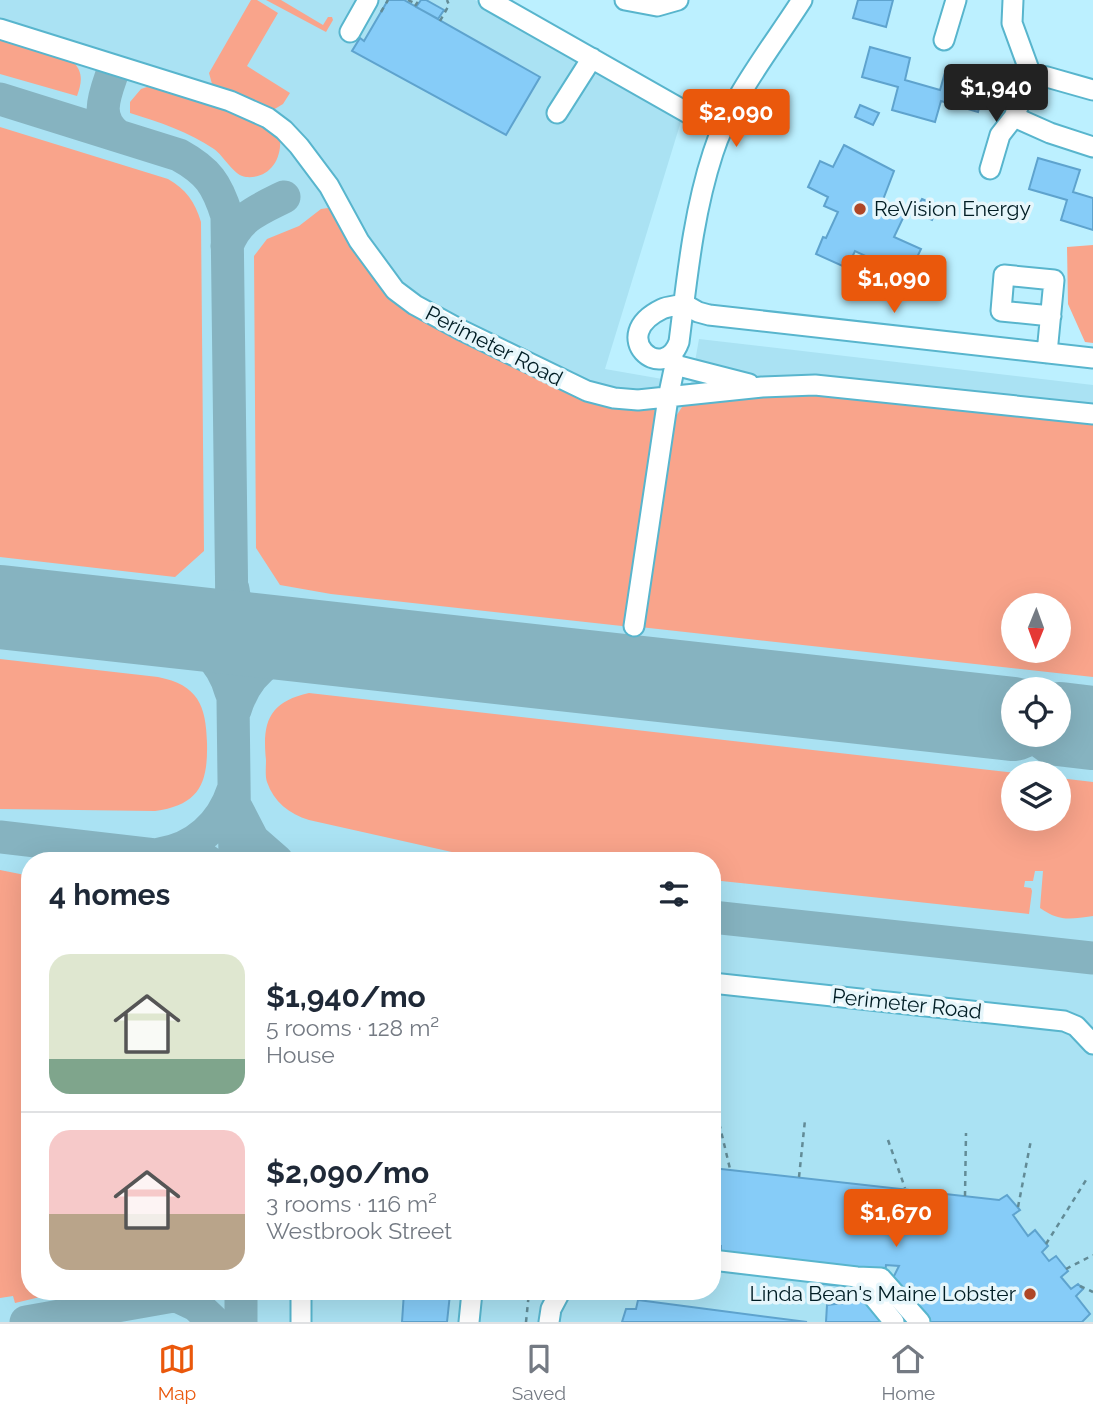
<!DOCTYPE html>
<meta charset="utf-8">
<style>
body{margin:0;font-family:Raleway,sans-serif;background:#f6f6f7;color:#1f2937;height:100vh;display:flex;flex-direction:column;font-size:26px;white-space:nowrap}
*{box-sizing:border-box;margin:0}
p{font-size:23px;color:#747a83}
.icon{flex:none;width:38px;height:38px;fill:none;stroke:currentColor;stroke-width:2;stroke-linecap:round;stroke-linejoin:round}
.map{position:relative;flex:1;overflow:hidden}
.panel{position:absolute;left:21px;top:852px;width:700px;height:448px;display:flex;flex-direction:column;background:#fff;border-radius:28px;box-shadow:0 7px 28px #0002}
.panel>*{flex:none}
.needle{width:46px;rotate:181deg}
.fabs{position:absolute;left:1001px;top:593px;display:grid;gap:14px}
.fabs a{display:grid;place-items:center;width:70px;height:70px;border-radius:50%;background:#fff;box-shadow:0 7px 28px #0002;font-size:35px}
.price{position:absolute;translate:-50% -60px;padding:0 16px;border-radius:7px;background:#ea580c;color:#fff;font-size:23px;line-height:46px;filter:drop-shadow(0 2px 4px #0008)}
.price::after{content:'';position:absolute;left:50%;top:42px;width:21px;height:16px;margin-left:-10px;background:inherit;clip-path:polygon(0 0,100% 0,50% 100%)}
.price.current{background:#222;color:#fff}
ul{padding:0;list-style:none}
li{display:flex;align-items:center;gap:21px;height:175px;padding:0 28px}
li+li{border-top:2px solid #e0e1e3}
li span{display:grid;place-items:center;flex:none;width:196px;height:140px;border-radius:21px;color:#555}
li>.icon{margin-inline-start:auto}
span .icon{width:84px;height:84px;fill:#fffc;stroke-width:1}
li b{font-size:30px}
h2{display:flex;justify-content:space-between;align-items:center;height:84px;padding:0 28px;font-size:30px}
.dock{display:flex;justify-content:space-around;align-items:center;height:98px;border-top:2px solid #e0e1e3;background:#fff;font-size:19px;color:#747a83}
.dock a{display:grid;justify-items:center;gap:4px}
.dock .current{color:#ea580c}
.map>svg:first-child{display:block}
</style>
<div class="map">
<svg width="1093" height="1322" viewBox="0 0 1093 1322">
<rect width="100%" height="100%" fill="#bcf0ff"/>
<!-- built -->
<path fill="#aae2f3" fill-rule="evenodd" d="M0,0H475L682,118L605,369L691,384L699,339L1093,385V1322H0ZM1013,606H1059V651H1013ZM1013,690H1059V735H1013ZM1013,774H1059V819H1013ZM30,861H712V1292H30Z"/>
<!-- green -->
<path fill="#f9a48b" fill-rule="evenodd" d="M251,0H257L278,13L247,66L290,93L283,104L273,110L217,88L212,84L209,73Z
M266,0H281L323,25L328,17H332L333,20L326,32Z
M0,38L71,60C84,71 82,82 77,96L0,74Z
M147,87L158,88L244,114L260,121L280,138C282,159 270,179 246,177C234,176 224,156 214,149C189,132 159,122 130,113V102L141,89Z
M0,127L168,179C186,189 195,202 201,222L204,551L175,577L0,557Z
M328,208L334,211C355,251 374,291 414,315L654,409L658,416L631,627L331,594L280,585L256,548L254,256L267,239L299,226L321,209Z
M1093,245V343L1085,342L1068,304L1067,247Z
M801,393L1093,423V677L640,627L669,427L684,404ZM1013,606H1059V651H1013Z
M0,659L158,677C198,685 206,705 207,743C208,784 199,805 155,811L0,809Z
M309,693L1016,773L1013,774V819H1059V778L1093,782V916C1070,919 1060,922 1040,908L1043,871H1035L1033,881H1025L1024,887L1031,888L1032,891L1029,914L712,880V861H492L309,820C289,814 274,802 267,782C265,776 266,767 266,760C262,722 269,702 309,693Z
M0,870L30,876V1292H61L15,1303L13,1296L0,1298Z"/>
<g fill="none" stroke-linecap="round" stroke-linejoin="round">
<!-- taxiway -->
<path stroke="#86b3c0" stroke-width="33" d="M112,74C104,97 95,118 117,135
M0,99L179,155C208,171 217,184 227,216L235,861
M227,246C238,217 258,210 284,197
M233,589C236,620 262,633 289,639
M163,625C196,639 221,656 231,692
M235,710C250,662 284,648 330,644
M237,809L253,840L277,861
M0,837L207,861
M159,854C195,849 222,824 233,790
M712,917L1093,958
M241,1292V1322
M177,1296L196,1305L214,1322
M26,1322L196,1292"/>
<!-- runway -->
<path stroke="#86b3c0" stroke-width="84" d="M0,607L1013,719
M1059,724L1093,728"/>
</g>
<!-- building -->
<path fill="#86ccf8" stroke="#5ea3ce" stroke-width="2" d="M388,0H404L540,77L506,135L352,51L360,38L364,41Z
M421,0H426L444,10L438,19L416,7Z
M858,0H893L886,27L853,18Z
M870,47L910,58L905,80L940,90L946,69L986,81L978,112L941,101L935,122L892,110L898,87L862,77Z
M860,105L879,113L873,125L855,117Z
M844,145L894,171L881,205L904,216L894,237L921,249L908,276L855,251L847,268L816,254L823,237L826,238L838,212L824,206L828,197L808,187L820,161L833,167Z
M1038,158L1080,170L1073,192L1093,198V230L1061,220L1067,200L1029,189Z
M922,199L938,206L932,220L915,212Z
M712,1168L999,1200L1007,1195L1020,1210L1013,1215L1028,1236L1035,1230L1048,1246L1042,1252L1049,1261L1056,1256L1068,1271L1061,1277L1071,1289L1078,1284L1083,1289L1076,1296L1090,1314L1082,1322H826L827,1305L876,1299L889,1286L899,1266L886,1265L885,1274L845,1276L843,1286L812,1283L814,1273L721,1253V1246L712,1245Z
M404,1292L450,1294L447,1322H402Z
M638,1300L807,1322H622L626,1309H636Z"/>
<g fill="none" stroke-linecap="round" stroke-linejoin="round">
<defs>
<path id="minor" d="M489,0L702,121L723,128
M625,0L657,6L678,0
M1013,0L1012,23L1031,75
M0,29L230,101L268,118L284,130L299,146L329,186L359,241L395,290L415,305L461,330L587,391L614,398L638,400L762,387L815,385L1093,414
M350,32L368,0
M944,40L956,0
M1093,90L1047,77L1031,75L1014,117L1050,133L1093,147
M557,113L592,58
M990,169L1000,135L1014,117
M684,304C677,306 668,306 662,309C606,336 663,385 679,342C687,279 693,214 713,153C730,99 772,47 802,0
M684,304L698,312L709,315L1093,358
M1047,353L1054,280L1004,275L1001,311L1051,316
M675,365L749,384
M634,626L668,398L675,365L672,354
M712,983L1064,1021L1076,1026L1093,1044
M712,1260L857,1277L881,1278L920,1322
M857,1277L894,1322
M301,1292V1322
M469,1322L472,1292
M549,1322L551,1309L560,1292"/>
</defs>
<!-- minor casing -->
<use href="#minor" stroke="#58b5cd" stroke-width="23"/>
<!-- path -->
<path stroke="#628b96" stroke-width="2.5" stroke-dasharray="5 5" stroke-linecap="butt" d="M408,0L416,4
M415,6L419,0
M381,12L388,0
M440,21L449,5L447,0
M717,1114L730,1169
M888,1140L905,1188
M799,1177L805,1120
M965,1196L966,1133
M1018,1207L1031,1140
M1046,1244L1088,1177
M1066,1269L1093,1255
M1080,1286L1093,1292
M526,1322L529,1292"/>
<!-- minor -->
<use href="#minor" stroke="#fff" stroke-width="19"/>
</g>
<!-- markers -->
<g fill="#af4727" stroke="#e6f6fb" stroke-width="2.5">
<circle cx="860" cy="209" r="7"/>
<circle cx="1030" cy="1294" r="7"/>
</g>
<g text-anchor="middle" stroke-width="7" stroke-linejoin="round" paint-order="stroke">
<!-- poi labels -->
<g font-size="21" fill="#001d24" stroke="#e6f6fb" text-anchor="start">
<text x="874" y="216">ReVision Energy</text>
<text x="1016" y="1301" text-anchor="end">Linda Bean's Maine Lobster</text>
</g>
<!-- street labels -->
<g font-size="21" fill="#001d24" stroke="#e6f6fb">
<text transform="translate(494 346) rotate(27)" y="7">Perimeter Road</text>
<text transform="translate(907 1004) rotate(6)" y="7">Perimeter Road</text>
</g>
</g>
</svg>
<div class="fabs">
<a><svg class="needle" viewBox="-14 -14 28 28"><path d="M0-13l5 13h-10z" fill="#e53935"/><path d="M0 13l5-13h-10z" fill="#747a83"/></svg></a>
<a><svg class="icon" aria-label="locate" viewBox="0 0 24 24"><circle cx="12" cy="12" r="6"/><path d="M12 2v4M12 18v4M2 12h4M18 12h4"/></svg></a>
<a><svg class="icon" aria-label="layers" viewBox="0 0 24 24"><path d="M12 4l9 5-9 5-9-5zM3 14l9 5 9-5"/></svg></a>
</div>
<b class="price current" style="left:996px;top:124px">$1,940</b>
<b class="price" style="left:736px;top:149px">$2,090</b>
<b class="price" style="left:894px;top:315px">$1,090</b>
<b class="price" style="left:896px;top:1249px">$1,670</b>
<section class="panel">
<h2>4 homes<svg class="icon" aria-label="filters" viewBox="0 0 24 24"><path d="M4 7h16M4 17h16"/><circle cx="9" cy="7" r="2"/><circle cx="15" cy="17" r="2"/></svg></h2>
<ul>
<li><span style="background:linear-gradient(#dfe7d0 75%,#7fa58c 0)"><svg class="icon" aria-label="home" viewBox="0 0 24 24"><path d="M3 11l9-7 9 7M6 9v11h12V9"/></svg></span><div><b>$1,940/mo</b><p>5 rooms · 128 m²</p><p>House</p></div></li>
<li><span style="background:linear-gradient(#f6c9c9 60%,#b9a48a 0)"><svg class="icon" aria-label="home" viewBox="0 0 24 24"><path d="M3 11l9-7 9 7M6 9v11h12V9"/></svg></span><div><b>$2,090/mo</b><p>3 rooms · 116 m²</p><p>Westbrook Street</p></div></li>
</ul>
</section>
</div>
<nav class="dock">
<a class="current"><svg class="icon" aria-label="map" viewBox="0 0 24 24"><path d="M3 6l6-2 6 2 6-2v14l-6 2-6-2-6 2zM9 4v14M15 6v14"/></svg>Map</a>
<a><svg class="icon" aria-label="saved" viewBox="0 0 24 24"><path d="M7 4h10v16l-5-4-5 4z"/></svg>Saved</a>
<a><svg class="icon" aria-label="home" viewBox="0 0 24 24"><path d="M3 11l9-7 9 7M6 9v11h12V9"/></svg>Home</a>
</nav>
